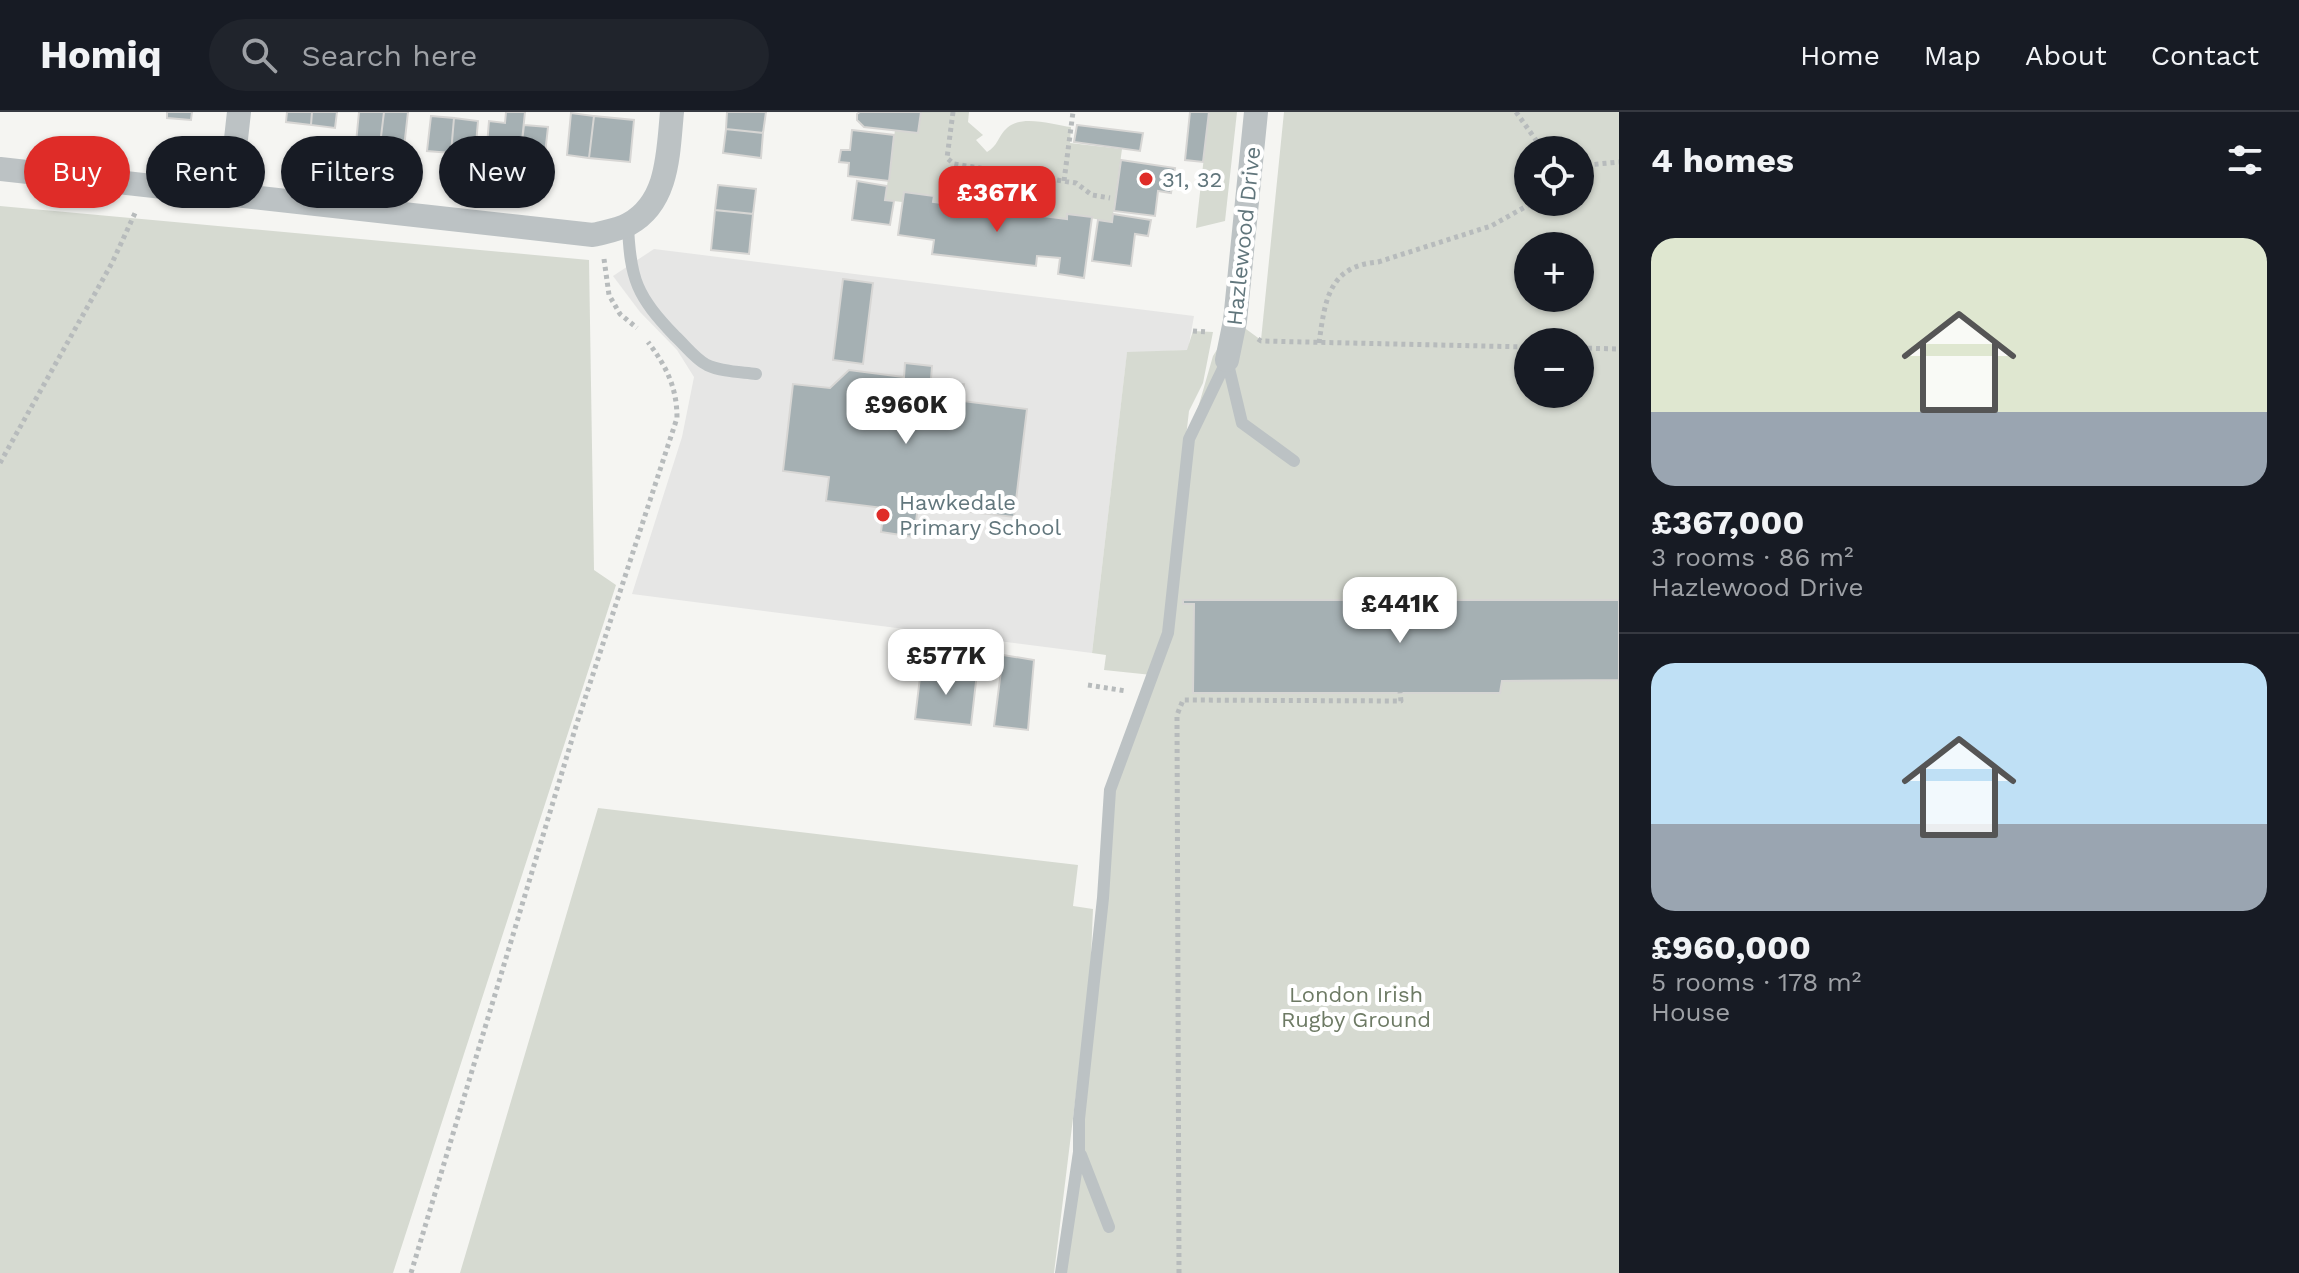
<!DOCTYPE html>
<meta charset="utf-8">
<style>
body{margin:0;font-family:"Work Sans",sans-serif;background:#20242c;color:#f1f3f6;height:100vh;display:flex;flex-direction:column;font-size:30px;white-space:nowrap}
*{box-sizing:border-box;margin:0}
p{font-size:26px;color:#9ea1a6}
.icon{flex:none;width:44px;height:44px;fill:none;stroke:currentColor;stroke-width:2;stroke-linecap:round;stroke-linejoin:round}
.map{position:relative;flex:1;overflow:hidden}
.sheet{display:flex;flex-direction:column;background:#171b24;width:680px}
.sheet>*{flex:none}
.banner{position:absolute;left:24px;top:24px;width:760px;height:72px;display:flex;gap:16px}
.fabs{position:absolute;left:1514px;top:24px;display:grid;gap:16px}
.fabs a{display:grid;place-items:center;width:80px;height:80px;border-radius:50%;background:#171b24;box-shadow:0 2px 6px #0004;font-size:40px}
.price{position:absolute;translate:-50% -68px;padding:0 18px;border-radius:16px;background:#fff;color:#222;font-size:26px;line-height:52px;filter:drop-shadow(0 2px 4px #0008)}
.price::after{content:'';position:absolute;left:50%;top:48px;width:24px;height:18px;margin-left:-12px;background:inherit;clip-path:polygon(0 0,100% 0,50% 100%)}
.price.selected{background:#df2c28;color:#fff}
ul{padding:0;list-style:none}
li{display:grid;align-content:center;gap:16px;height:424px;padding:0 32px}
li+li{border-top:2px solid #363941}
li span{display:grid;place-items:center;height:248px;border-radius:24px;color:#555}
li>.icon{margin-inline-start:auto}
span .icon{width:144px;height:144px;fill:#fffc;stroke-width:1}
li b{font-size:34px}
h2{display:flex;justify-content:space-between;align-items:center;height:96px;padding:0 32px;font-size:34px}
.tag{padding:0 28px;border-radius:36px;background:#171b24;box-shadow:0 2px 6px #0004;font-size:28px;line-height:72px}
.tag.selected{background:#df2c28;color:#fff}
header{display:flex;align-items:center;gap:48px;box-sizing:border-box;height:112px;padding:0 40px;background:#171b24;border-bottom:2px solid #363941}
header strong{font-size:38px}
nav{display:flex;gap:44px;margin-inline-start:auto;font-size:28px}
.search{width:560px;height:72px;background:#20242c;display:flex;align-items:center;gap:20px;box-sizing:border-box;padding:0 28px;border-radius:44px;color:#9ea1a6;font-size:30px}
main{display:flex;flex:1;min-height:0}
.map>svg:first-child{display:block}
</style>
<header>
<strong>Homiq</strong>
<div class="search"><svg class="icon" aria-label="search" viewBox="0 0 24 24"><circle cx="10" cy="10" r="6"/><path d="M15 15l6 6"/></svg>Search here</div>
<nav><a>Home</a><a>Map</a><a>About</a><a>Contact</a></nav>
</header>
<main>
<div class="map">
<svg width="1619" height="1161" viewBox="0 0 1619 1161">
<rect width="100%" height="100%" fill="#f5f5f2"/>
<!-- built -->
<path fill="#e6e6e5" d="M654,137L1194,204L1188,238L1127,241L1092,541L632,482L682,325L694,265L677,238L640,200L613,164Z"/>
<!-- green -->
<path fill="#d6dad1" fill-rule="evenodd" d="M921,0H969L968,10L983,23L976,28L987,40C998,34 998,24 1007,16C1022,2 1053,13 1071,15L1070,31L1122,37L1112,110L1068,102L1067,107L933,90V84L904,80L902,90L885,88L895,18L918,21Z
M1209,0H1237L1225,109L1196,116Z
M1284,0H1619V1161H1061L1110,678L1168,521L1189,327L1213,244L1235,209L1261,228ZM1528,38H1580V90H1528ZM1528,134H1580V186H1528ZM1528,230H1580V282H1528Z
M0,94L589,148L594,458L616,473L393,1161H0Z
M1193,219L1213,220L1203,271L1189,299L1164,515L1152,563L1104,558L1106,543L1092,541L1127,240L1187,238Z
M598,696L1078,753L1073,794L1093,797L1090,868L1054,1161H460Z"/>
<!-- building -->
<path fill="#a5b0b3" stroke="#d7d6d4" stroke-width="2" d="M167,0H192L191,8L167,6Z
M287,0H312L311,13L286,10Z
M312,0H337L335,16L311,13Z
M359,0H384L380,33L356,31Z
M384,0H408L404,36L380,33Z
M506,0H525L520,48L486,45L489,9L505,11Z
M727,0H766L763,21L726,17Z
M860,0H921L918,21L864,15L857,8V2Z
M1190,0H1209L1203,50L1185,48Z
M571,1L594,4L589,46L567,43Z
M431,4L454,6L451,41L427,39Z
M594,4L634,8L630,50L589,46Z
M454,6L478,9L475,44L451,41Z
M524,13L548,15L544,51L520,48Z
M1077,13L1143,21L1140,39L1074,30Z
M726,17L763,21L761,46L723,41Z
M852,18L894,23L889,69L848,64L849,51L839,50L841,38H850Z
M1121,48L1175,56L1171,81L1158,79L1155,104L1114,99Z
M857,69L887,74L885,88L894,89L890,113L852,108Z
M718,73L756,77L753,102L715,98Z
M904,80L934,84L933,90L1067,107V102L1092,105L1084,166L1058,162L1060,146L1037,144L1036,154L932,142L934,128L898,123Z
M715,98L753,102L749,142L711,138Z
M1113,102L1151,108L1148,124L1135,122L1131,154L1092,149L1098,108L1112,110Z
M843,167L873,171L863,252L833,248Z
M905,251L932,254L931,268L964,272L962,289L1027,297L1014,405L918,394L914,425L881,420L884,396L826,389L829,365L783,359L793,272L830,276L849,258L904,265Z
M1183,488H1619V568L1502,569L1500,581H1193L1194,492H1183Z
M1003,543L1034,548L1028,618L994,614Z
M921,557L977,561L971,613L915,607Z"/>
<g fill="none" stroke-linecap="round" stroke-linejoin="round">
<!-- path -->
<path stroke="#b7bbbc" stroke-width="5" stroke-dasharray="4 4" stroke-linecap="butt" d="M953,0L947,46L954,52L1076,71L1092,83L1110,86
M1516,0L1543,38
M1580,58L1588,53L1619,50
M1064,69L1073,0
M604,147L609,183L620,202L637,216
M1193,219L1208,220
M1258,227L1261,229L1528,235
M1319,231C1325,189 1328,154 1378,150L1491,114L1534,90
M1580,236L1619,237
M0,351L112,151L136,99
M1088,573L1126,579
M411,1161L576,614L677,306C677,275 666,254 648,230
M1179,1161L1177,603L1183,588L1401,589L1400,580"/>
<!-- lane -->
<path stroke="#bcc2c4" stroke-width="12" d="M628,113C630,168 637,184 675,224C685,233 695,247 707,253C722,260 741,260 756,262
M1227,248L1242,311L1294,349
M1081,1043L1109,1115
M1061,1161L1079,1040V1007L1103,786L1110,678L1168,521L1189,327L1227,248"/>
<!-- street -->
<path stroke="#bcc2c4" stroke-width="24" d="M0,57L593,123C604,120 619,118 629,112C669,90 668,40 672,0
M230,81L239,0
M1227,248L1235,209L1256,0"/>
</g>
<!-- markers -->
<g fill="#df2c28" stroke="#fff" stroke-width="3">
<circle cx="1146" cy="67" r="8"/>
<circle cx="883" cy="403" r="8"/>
</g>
<g text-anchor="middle" stroke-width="8" stroke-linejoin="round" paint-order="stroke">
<!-- poi labels -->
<g font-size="22" fill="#61767c" stroke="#fff" text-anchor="start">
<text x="1162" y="75">31, 32</text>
<text x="899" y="398">Hawkedale<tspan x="899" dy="25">Primary School</tspan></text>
</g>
<!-- street labels -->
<g font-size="22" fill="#61767c" stroke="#fff">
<text transform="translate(1243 124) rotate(-84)" y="8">Hazlewood Drive</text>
</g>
<!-- park labels -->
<g font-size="22" fill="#6d7a64" stroke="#fff">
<text x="1356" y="890">London Irish<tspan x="1356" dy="25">Rugby Ground</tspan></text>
</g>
</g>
</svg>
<div class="fabs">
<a><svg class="icon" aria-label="locate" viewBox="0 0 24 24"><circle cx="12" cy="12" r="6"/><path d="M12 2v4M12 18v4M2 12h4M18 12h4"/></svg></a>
<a>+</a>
<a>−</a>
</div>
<b class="price selected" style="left:997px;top:122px">£367K</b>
<b class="price" style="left:906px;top:334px">£960K</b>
<b class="price" style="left:1400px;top:533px">£441K</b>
<b class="price" style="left:946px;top:585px">£577K</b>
<div class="banner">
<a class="tag selected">Buy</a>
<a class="tag">Rent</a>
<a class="tag">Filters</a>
<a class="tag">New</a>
</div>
</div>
<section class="sheet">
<h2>4 homes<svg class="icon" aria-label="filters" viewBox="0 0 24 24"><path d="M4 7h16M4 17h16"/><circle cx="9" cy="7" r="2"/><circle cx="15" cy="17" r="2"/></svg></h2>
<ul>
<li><span style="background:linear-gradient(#dfe7d0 70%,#9aa5b1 0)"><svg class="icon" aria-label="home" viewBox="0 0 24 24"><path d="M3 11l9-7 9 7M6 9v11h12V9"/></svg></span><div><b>£367,000</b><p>3 rooms · 86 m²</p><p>Hazlewood Drive</p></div></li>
<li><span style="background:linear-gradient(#bfe0f5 65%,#9aa5b1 0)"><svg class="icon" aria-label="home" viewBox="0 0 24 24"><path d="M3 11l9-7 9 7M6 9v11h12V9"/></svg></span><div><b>£960,000</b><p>5 rooms · 178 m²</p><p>House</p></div></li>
</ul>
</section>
</main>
